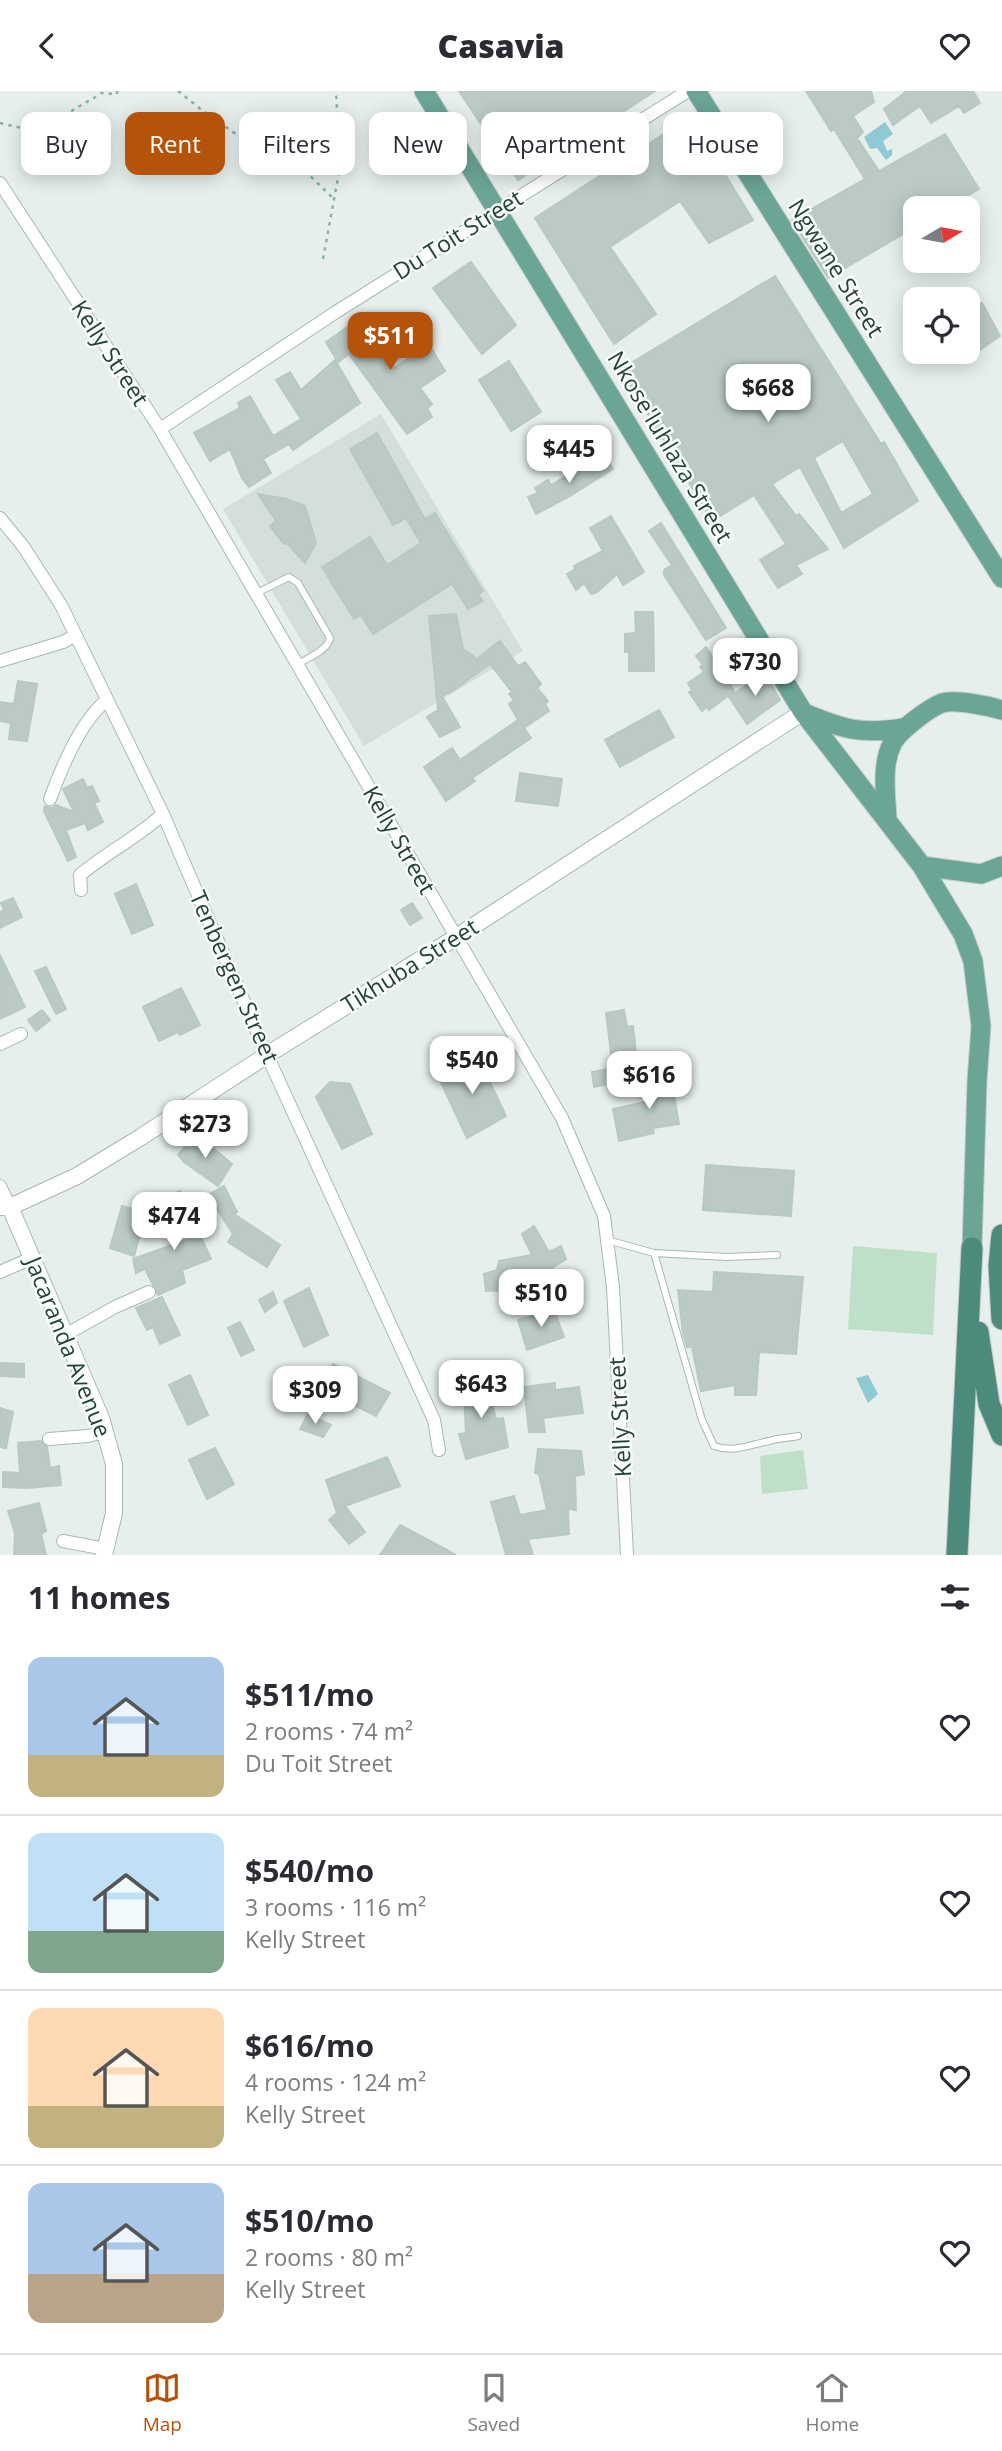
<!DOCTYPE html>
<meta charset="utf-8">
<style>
body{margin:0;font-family:"Open Sans",sans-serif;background:#f7f7f7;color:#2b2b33;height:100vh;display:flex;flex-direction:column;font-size:26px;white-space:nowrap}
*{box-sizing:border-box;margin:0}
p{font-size:23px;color:#7c7c81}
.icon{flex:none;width:38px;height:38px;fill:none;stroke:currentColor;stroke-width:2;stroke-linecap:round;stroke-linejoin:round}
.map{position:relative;height:1464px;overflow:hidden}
.details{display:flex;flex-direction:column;background:#fff;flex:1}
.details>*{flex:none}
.hud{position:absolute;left:21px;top:21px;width:961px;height:63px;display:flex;gap:14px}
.needle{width:46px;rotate:80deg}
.controls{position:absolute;left:903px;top:105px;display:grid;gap:14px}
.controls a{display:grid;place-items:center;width:77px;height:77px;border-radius:14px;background:#fff;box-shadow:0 4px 18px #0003;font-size:35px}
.price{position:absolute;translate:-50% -60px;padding:0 16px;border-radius:14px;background:#fff;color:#222;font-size:23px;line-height:46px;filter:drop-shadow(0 2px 4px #0008)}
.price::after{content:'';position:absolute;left:50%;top:42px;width:21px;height:16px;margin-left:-10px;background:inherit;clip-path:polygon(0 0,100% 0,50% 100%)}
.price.on{background:#b45309;color:#fff}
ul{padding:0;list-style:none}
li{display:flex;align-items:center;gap:21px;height:175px;padding:0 28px}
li+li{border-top:2px solid #e1e1e2}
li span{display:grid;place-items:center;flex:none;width:196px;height:140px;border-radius:14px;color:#555}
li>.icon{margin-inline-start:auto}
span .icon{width:84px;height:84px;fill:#fffc;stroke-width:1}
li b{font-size:30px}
h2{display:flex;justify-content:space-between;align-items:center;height:84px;padding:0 28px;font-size:30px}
.pill{padding:0 24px;border-radius:14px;background:#fff;box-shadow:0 4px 18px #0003;font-size:24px;line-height:63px}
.pill.on{background:#b45309;color:#fff}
header{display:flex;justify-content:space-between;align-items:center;height:91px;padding:0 28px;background:#fff;font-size:32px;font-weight:800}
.menu{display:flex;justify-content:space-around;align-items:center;height:98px;border-top:2px solid #e1e1e2;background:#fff;font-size:19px;color:#7c7c81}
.menu a{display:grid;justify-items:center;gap:4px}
.menu .on{color:#b45309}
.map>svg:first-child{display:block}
</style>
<header><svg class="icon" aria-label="back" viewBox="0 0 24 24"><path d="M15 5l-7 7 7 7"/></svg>Casavia<svg class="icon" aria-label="heart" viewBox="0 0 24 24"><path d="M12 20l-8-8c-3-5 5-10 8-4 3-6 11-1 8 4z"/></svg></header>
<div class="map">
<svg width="1002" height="1464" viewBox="0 0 1002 1464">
<rect width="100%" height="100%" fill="#e6efeb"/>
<!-- built -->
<path fill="#d4dfda" d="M381,323L523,560L364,655L223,418Z"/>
<!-- green -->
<path fill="#bfe0c8" d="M853,1155L937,1162L933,1244L848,1238Z
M803,1359L808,1398L762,1403L760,1365Z"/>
<!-- water -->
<path fill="#8ec9d4" d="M885,31L893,43L883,50L887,60L892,58V64L886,69L877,57L870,58L864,46Z
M868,1284L878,1303L868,1312L856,1287Z"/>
<!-- building -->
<path fill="#bbcac4" stroke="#b8c9c2" stroke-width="2" fill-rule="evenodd" d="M459,0H655L518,89Z
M806,0H871L874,11L853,25L863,41L857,47L879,80L945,43L979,98L947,117H915V136L828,187L792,129L865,88L834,38L831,40Z
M907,0H973L980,12L964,22L959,15L931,32L920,15L893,34L884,18Z
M690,26L753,129L709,152L680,110L610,156L656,223L614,253L535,127Z
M471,171L516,234L482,263L433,197Z
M775,185L881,353L884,351L918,410L844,457L800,376L772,393L796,425L799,423L828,458L796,474L802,483L778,497L760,469L786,453L754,404L712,430L621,278ZM843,350L873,403L841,422L814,367Z
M982,212L1000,245L968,267V222Z
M366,223L395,277L428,252L445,280L420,297L432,313L427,317L432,326L407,343L349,263L338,271L326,251Z
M335,269L360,312L293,359L289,353L263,368L271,382L249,396L242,387L230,358L210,370L194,342L240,317L238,312L250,305L273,345L301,328L276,289L290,281L301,299Z
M509,270L541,321L511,340L479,289Z
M377,342L425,428L435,422L483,500L478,504L483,510L468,518L452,493L373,543L361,524L354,528L322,476L370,446L387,474L421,452L406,427L393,434L350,358Z
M603,363L613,378L570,405L536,423L528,406L538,402L535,397L548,389L551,394L565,386L566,388Z
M258,403L287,408L305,415L316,452L305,472L287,452L284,453L270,435L276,430Z
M611,425L644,481L623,494L617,483L597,501L591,503L584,492L576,499L567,483L575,478L574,475L603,460L590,437Z
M661,432L726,537L706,549L664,484V479L672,474L649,440Z
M635,521H653L654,580H629V560L625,561V543L636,542Z
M456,523L463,558L477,568L500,550L518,575L525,571L541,593L537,597L548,610L545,613L549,620L524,637L531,647L472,687L475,690L446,710L424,676L452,657L460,669L518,629L509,613L514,609L509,603L512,601L490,573L454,599L442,605L460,636L440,646L427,626L438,619L429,525Z
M706,556L734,600L709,619L707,616L702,620L689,601L692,599L688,592L704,581L700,576L703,574L696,565Z
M765,582L780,609L747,633L729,606Z
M18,590L37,593L27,650L9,648L11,632L0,630V611L14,613Z
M659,619L674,646L620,676L605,649Z
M520,682L562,688L558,715L516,710Z
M83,688L87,697L92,695L99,710L94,712L103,731L88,739L85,732L66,739L76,766L68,770L44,720L45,715L51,717L56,714L74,721L63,698Z
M136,793L153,834L132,843L115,803Z
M13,807L22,826L0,837V821L4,819L1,812Z
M412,812L422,827L410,834L401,819Z
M0,864L25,916L0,928Z
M46,876L66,918L56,923L35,880Z
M181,897L200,934L180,944L178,941L159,950L143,916Z
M42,919L50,929L36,940L28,929Z
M624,919L627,936L633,935L637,971L642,970L644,985L594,996L592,981L613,977L606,922Z
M477,964L506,1025L467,1047L437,983Z
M669,977L679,1033L653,1037L654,1042L619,1050L613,1018L659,1008L654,980Z
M330,991L350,993L372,1043L342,1058L316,1006Z
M196,1043L232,1073L218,1095L184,1071L178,1064Z
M706,1074L794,1080L791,1125L703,1119Z
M224,1095L237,1121L234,1123L280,1154L267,1176L228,1151L233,1143L208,1104Z
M180,1100L211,1168L182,1179L185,1192L158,1204L145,1178L136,1182L133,1168L189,1148L174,1116L152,1113Z
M122,1115L146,1122L134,1165L110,1157Z
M534,1135L549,1161L561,1155L566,1168L518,1199L486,1200L484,1183L497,1179L499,1170L532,1164L522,1143Z
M714,1181L803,1186L796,1263L759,1261L756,1304H735V1294L701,1300L692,1256H687L683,1242L678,1199L713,1201Z
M309,1197L328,1244L304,1256L284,1210Z
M273,1201L277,1212L265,1221L259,1209Z
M162,1206L180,1244L160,1253L153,1236L147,1239L136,1217Z
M554,1219L564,1246L527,1259L518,1229Z
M240,1231L254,1259L241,1265L228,1237Z
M0,1272L24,1273V1286L0,1285Z
M333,1273L390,1302L376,1325L321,1298Z
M484,1282L496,1328L503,1327L508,1356L466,1368L459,1343L466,1342L463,1286Z
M190,1284L208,1324L188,1334L169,1294Z
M555,1292V1299L579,1296L583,1322L543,1327L545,1341H529L524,1296Z
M0,1317L13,1321L6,1357L0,1356Z
M308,1323L331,1334L323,1346L300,1338Z
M41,1350L47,1356L50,1377L59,1375L61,1394L27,1397L3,1396V1381L20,1382L18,1352Z
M215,1357L234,1393L207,1408L189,1369Z
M538,1358L581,1360L584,1383L575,1385L576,1419L568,1418L569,1443L528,1448L533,1464H506L491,1411L514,1405L520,1424L547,1419L539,1383L535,1382Z
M387,1366L400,1395L345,1415L365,1441L349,1453L329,1429L337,1422L326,1389Z
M39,1412L46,1440L41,1443L46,1464H14L15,1442L8,1420Z
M400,1434L456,1464H380Z"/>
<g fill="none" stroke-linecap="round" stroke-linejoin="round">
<defs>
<path id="service" d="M255,503L289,486L298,492L330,547C327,560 309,566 298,573
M607,1149L654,1162L727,1166L777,1164
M654,1162L702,1329L714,1355C735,1362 749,1354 769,1350C779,1347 789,1347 798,1345"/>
<path id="minor" d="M0,92L160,338L562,1027L604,1125L613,1196L627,1464
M160,338L336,221L688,0
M0,427L23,455L61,514L163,723L267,964L434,1329L439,1359
M0,570L63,551L76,544
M50,708C61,678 82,628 107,609
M81,799L80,784C106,762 138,746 163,723
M0,953L21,943
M0,1095L10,1116
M0,1181L32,1167
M65,1244L115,1216L149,1201
M49,1348L88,1345L105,1341
M63,1450L105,1458"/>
<path id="tertiary" d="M0,1116H10L77,1085L141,1046L267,964L455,847L803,621
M10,1116L101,1327L114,1373V1422L104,1464"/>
<path id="primary" d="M424,0L803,621L922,775L963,843L973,870L981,935L977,990L972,1157
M696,0L1002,487
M804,622C843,638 860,644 903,637
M887,729C886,705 881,675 892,653C898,640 929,617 942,612C956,608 988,615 1002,619
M922,775L981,783L1002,775"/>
<path id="trunk" d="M1002,1144L999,1175L1002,1228
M978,1241L989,1313L1002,1344
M957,1464L972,1157"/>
</defs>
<!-- service casing -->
<use href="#service" stroke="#a8b8b2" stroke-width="8"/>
<!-- minor casing -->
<use href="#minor" stroke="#a8b8b2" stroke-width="14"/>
<!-- tertiary casing -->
<use href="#tertiary" stroke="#a8b8b2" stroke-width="18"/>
<!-- primary casing -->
<use href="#primary" stroke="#c2cac8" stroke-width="21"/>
<!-- trunk casing -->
<use href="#trunk" stroke="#c2cac8" stroke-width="23"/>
<!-- path -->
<path stroke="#86b3a5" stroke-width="2.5" stroke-dasharray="3.5 5" stroke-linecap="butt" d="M178,0L203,20L253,55L279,58L301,76L335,109
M0,32L26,38L48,28L63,27C74,16 88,12 101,2L117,3V0
M323,168L340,76L336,0"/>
<!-- service -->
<use href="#service" stroke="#fff" stroke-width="6"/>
<!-- minor -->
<use href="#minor" stroke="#fff" stroke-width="12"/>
<!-- tertiary -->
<use href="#tertiary" stroke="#fff" stroke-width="16"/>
<!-- primary -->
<use href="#primary" stroke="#6aa596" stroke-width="19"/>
<!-- trunk -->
<use href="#trunk" stroke="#4c8a7c" stroke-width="21"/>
</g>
<g text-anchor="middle" stroke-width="5" stroke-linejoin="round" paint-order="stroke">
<!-- street labels -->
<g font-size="23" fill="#24423a" stroke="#f7fbf9">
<text transform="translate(458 144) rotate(-32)" y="8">Du Toit Street</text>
<text transform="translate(836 177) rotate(58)" y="8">Ngwane Street</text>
<text transform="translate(110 262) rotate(57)" y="8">Kelly Street</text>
<text transform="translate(670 356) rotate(59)" y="8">Nkose'luhlaza Street</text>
<text transform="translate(399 749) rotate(60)" y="8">Kelly Street</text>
<text transform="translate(410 875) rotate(-32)" y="8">Tikhuba Street</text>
<text transform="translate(234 886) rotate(66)" y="8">Tenbergen Street</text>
<text transform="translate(68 1256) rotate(68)" y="8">Jacaranda Avenue</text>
<text transform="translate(620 1326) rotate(-93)" y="8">Kelly Street</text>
</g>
</g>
</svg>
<div class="controls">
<a><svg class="needle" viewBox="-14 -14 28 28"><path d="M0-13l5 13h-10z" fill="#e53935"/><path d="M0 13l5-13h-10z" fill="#7c7c81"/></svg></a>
<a><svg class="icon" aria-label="locate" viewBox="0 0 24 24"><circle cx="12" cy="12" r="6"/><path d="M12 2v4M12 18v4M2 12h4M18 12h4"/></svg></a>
</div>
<b class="price on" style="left:390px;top:281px">$511</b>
<b class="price" style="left:768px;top:333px">$668</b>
<b class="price" style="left:569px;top:394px">$445</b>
<b class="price" style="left:755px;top:607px">$730</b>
<b class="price" style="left:472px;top:1005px">$540</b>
<b class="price" style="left:649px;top:1020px">$616</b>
<b class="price" style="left:205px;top:1069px">$273</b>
<b class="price" style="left:174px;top:1161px">$474</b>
<b class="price" style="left:541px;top:1238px">$510</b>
<b class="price" style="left:481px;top:1329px">$643</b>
<b class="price" style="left:315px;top:1335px">$309</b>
<div class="hud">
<a class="pill">Buy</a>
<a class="pill on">Rent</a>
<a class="pill">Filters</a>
<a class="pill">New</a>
<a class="pill">Apartment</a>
<a class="pill">House</a>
</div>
</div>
<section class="details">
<h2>11 homes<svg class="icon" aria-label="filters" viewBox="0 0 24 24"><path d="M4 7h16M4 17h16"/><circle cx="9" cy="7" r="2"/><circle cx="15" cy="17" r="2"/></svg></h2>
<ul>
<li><span style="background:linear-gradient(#a9c7e8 70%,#c2b280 0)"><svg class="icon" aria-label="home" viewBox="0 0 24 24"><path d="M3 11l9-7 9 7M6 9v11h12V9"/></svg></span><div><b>$511/mo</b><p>2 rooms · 74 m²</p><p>Du Toit Street</p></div><svg class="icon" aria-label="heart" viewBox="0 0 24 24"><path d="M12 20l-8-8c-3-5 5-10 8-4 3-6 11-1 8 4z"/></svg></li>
<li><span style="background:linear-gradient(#bfe0f5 70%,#7fa58c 0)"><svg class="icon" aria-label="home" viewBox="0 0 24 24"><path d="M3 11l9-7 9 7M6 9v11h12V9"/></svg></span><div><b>$540/mo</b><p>3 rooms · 116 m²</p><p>Kelly Street</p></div><svg class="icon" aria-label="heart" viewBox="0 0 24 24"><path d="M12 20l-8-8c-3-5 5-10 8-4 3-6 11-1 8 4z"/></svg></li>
<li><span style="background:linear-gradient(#ffd9b3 70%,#c2b280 0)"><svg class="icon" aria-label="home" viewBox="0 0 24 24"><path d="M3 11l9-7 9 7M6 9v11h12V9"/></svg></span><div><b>$616/mo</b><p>4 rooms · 124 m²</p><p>Kelly Street</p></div><svg class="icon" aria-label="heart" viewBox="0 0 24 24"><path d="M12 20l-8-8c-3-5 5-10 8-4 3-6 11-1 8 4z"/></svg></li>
<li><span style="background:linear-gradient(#a9c7e8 65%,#b9a48a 0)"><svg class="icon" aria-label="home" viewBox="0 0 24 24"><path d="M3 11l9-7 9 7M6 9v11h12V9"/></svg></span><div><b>$510/mo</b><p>2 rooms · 80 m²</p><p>Kelly Street</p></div><svg class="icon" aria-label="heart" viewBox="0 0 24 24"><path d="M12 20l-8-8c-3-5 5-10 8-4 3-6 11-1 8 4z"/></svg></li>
</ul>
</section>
<nav class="menu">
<a class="on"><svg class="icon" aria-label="map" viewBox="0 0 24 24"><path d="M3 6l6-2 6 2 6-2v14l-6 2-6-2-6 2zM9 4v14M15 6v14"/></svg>Map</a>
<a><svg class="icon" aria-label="saved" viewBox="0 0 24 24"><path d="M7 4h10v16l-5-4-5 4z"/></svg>Saved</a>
<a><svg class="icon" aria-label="home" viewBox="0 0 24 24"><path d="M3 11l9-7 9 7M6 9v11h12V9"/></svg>Home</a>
</nav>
